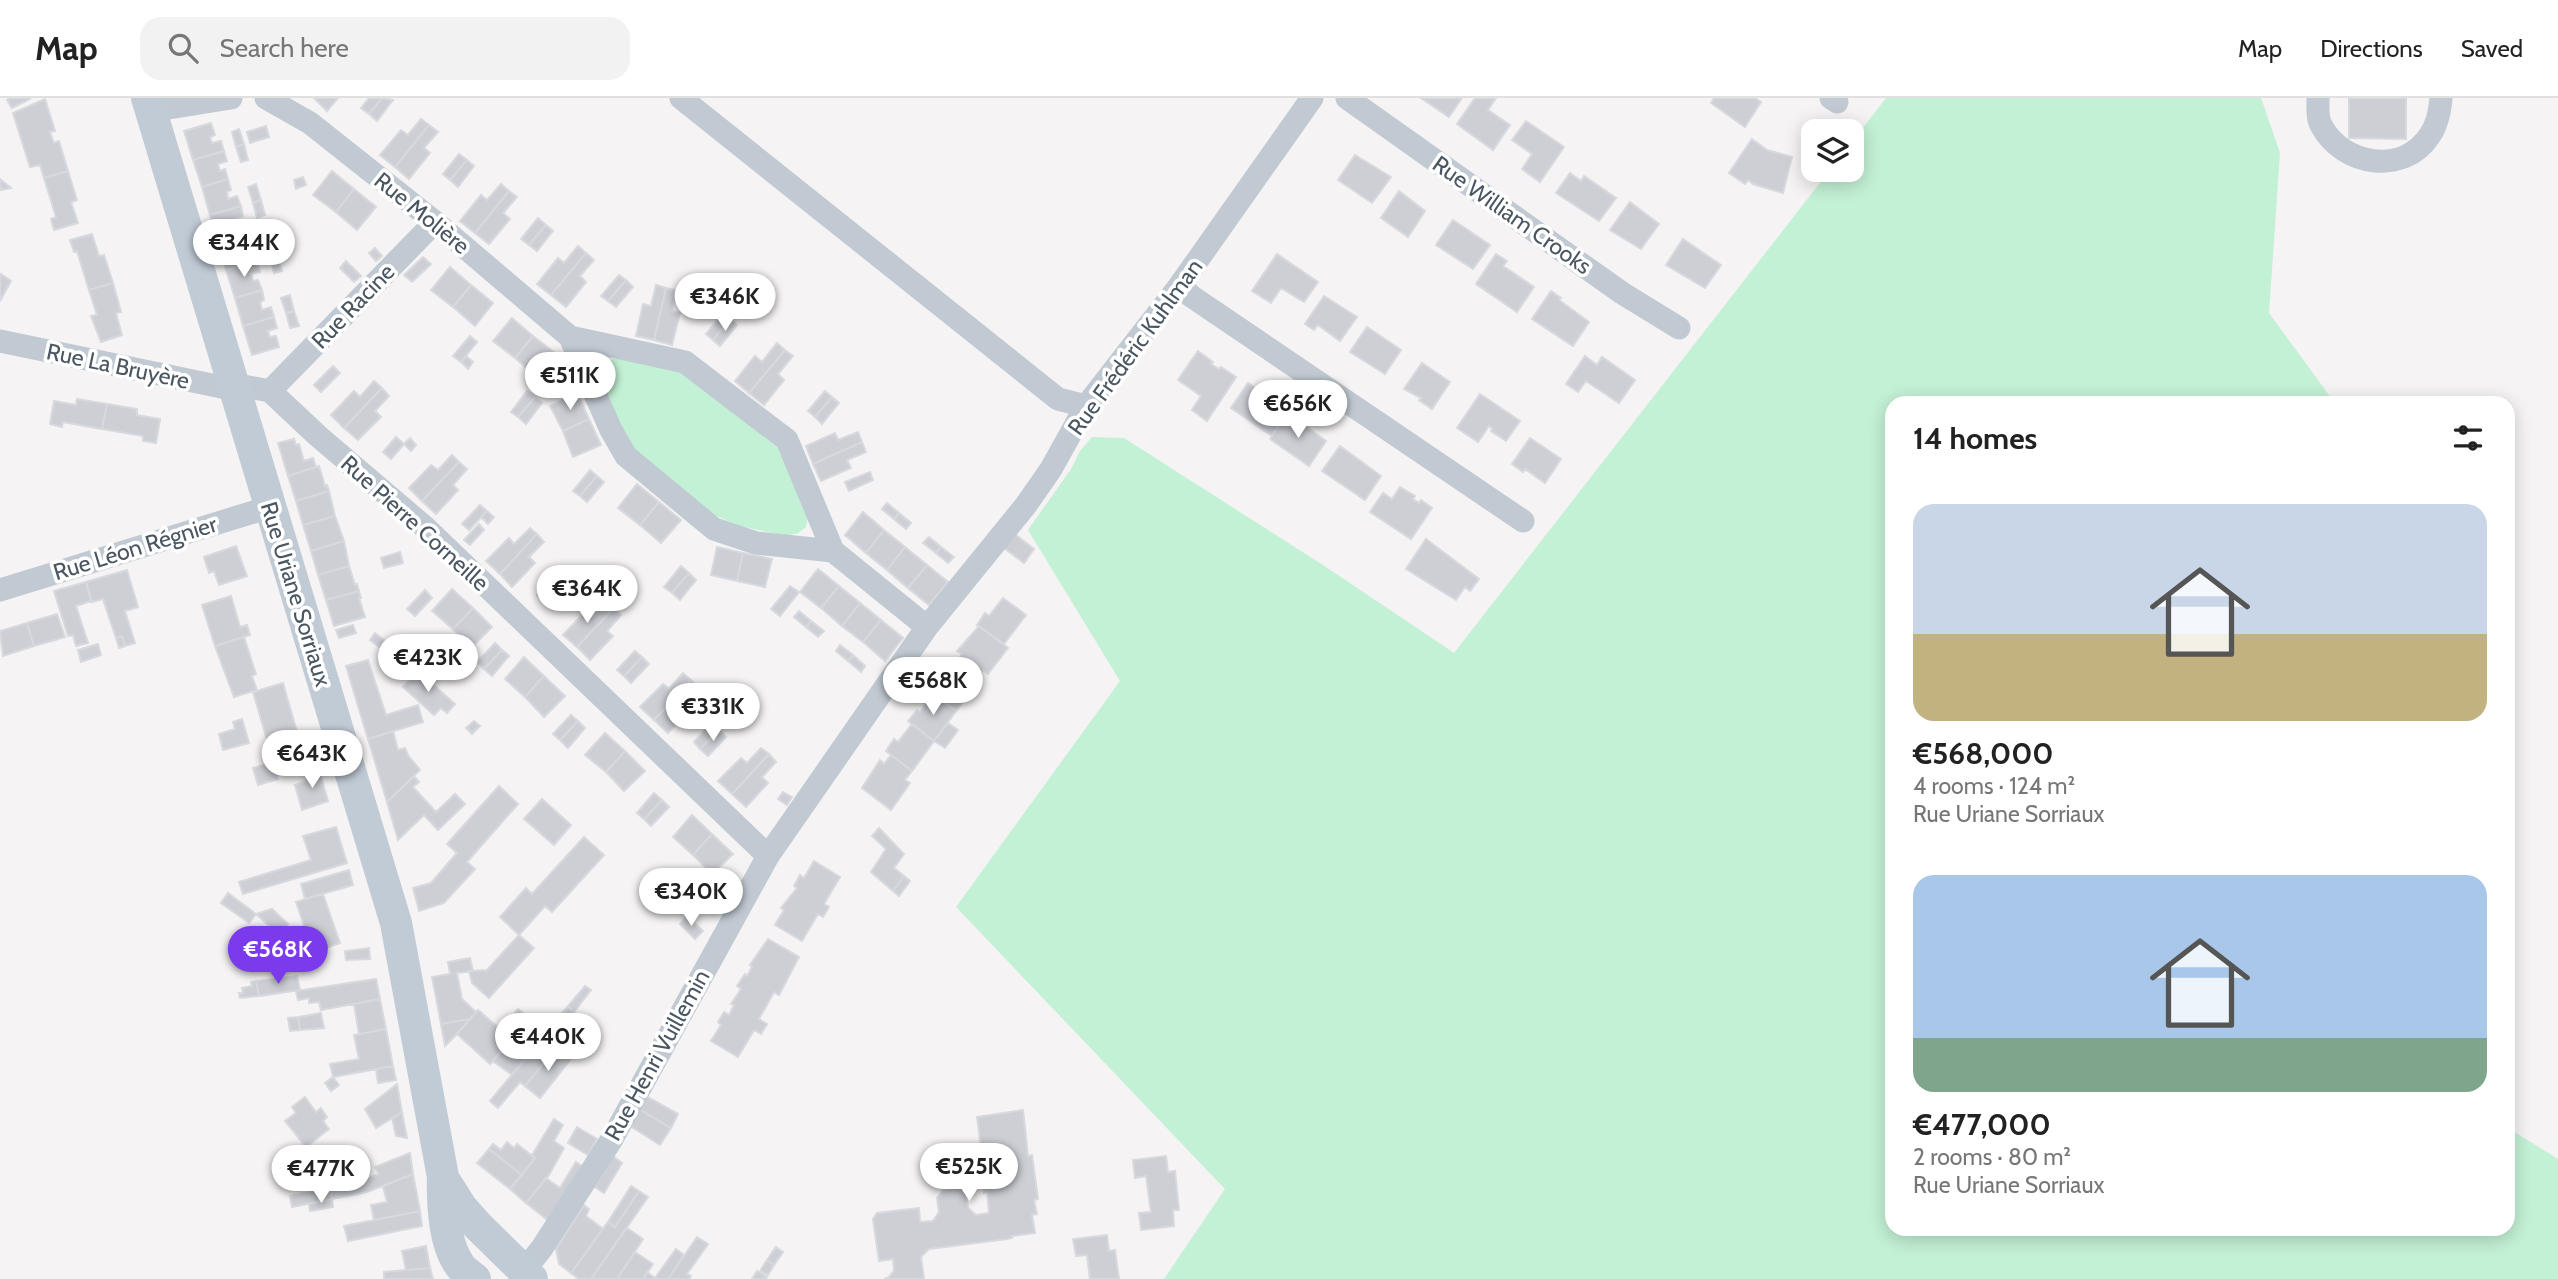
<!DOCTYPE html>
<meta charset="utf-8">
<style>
body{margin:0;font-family:Cabin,sans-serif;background:#f2f2f2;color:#222;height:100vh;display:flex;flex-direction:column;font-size:26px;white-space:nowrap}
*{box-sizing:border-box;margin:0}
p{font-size:23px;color:#767676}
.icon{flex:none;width:38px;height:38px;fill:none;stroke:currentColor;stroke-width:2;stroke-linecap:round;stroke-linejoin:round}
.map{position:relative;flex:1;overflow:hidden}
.drawer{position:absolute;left:1885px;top:298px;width:630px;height:840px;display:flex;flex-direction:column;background:#fff;border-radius:21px;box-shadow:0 4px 18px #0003}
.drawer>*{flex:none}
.tools{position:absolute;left:1801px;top:21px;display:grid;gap:14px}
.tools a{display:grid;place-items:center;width:63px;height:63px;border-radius:14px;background:#fff;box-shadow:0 4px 18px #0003;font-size:35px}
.price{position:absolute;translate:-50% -60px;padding:0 16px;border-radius:24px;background:#fff;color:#222;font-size:23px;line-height:46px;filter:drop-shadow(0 2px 4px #0008)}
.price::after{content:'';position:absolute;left:50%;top:42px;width:21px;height:16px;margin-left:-10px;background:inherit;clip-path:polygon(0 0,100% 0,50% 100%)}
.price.current{background:#7c3aed;color:#fff}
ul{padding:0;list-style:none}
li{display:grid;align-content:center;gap:14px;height:371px;padding:0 28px}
li span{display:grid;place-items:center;height:217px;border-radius:21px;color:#555}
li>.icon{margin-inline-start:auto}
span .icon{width:126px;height:126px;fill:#fffc;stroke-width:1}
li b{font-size:30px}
h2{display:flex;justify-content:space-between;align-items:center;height:84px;padding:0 28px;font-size:30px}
header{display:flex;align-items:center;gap:42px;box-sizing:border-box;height:98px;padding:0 35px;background:#fff;border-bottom:2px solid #e0e0e0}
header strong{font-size:33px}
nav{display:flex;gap:38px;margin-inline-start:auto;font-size:24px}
.search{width:490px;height:63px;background:#f2f2f2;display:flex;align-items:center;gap:18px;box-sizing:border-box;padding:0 24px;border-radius:21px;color:#767676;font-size:26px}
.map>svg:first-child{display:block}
</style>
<header>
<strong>Map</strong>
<div class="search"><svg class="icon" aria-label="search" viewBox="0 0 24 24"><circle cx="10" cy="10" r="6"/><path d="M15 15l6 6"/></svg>Search here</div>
<nav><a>Map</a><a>Directions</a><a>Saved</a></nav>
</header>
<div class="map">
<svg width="2558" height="1181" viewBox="0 0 2558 1181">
<rect width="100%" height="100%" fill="#f5f3f3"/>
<!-- green -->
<path fill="#c3f1d5" d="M1886,0H2261L2280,55L2269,215L2334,304H1892V1130H2508V1030L2558,1061V1181H1164L1225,1091L956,809L1120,583L1028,432L1071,371L1080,353L1092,339L1124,340L1326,469L1454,555L1830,72H1852V44Z
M619,259L684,272L780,352L809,414L806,429L798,435L786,438L736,427L710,415L623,344L600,282L601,271L608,263Z"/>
<!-- building -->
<path fill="#cdcfd5" stroke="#d7d9de" stroke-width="2" d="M10,0H29L30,1L12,10L7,2Z
M314,0H338L327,13Z
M369,0H382L369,16L361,10Z
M382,0L393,2L377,23L369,16Z
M1421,0H1462L1449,19Z
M1475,0H1496L1488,12L1510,27L1493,52L1457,26Z
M1714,0H1755L1761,4L1745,29L1711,5Z
M2349,0H2406V41L2349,40Z
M45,1L55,33L50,34L54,45L59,43L68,73L44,80L40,67L30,69L13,15Z
M421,21L429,27L395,69L380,57L401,32L408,37Z
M1526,23L1564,49L1540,84L1522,71L1532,56L1512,42Z
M211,25L215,37L210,39L212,45L221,43L224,53L193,62L184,33Z
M429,27L438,34L424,50L430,55L409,81L395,69Z
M266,28L269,39L250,45L247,34Z
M239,31L244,46L236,49L232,34Z
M1752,41L1767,52L1792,59L1783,95L1753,86L1748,82L1745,86L1729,75Z
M244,46L248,62L241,64L236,49Z
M224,53L227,63L218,66L220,73L225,71L228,81L202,89L193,62Z
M459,56L467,62L450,82L443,76Z
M1355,57L1391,79L1372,105L1338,82Z
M467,62L474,68L458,89L450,82Z
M68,73L77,102L71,104L78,125L54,132L51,121L56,119L44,80Z
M332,73L354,91L336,114L313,97Z
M1570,75L1581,83L1584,78L1616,100L1599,123L1556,95Z
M303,79L306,87L296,91L294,82Z
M0,81L11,90L1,92Z
M228,81L231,92L227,94L228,101L237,98L241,108L210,117L202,89Z
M256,86L261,102L253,105L248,89Z
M501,86L509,93L475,135L460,123L481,97L487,102Z
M354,91L376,109L357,132L336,114Z
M509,93L517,99L503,115L510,121L489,146L475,135Z
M1399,93L1425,113L1408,139L1381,120Z
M261,102L265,117L257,120L253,105Z
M1630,104L1659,126L1641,151L1610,132Z
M241,108L243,118L235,121L237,128L242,126L245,137L218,145L210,117Z
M538,120L546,127L529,147L521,141Z
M1453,122L1490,147L1473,171L1436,147Z
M546,127L553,133L537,153L529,147Z
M92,136L99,158L104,157L113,185L89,192L77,153L74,154L70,142Z
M245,137L248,147L243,149L245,156L254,154L257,163L226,172L218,145Z
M1683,141L1721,167L1705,190L1666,167Z
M273,142L277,157L270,160L265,145Z
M578,148L586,155L551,197L537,186L558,160L564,165Z
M375,150L382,158L376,163L369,155Z
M586,155L594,162L580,178L586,184L566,209L551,197Z
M1277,156L1318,184L1304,204L1281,190L1271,205L1252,193Z
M1496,156L1507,163L1503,168L1534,189L1517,214L1476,186Z
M277,157L282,173L274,175L270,160Z
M423,159L431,166L412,184L404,177Z
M257,163L260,174L251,176L253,183L258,182L262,192L235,200L226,172Z
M346,163L361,178L354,184L340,170Z
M450,169L471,187L453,209L431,192Z
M1,176L11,183L0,203V178Z
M619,177L626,182L608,203L601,198Z
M626,182L633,189L616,209L608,203Z
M113,185L121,214L116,215L122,237L101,244L91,218L97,217L89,192Z
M471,187L493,205L475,228L453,209Z
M656,187L666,190L654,242L636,238L643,206L651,208Z
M666,190L676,192L672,213L680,215L672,247L654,242Z
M262,192L264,202L260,204L262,212L271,209L274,219L243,228L235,200Z
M1551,193L1561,200L1559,202L1589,224L1573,248L1532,221Z
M290,197L294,213L286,215L281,200Z
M1324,198L1357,219L1340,243L1318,227L1314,232L1305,226Z
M294,213L299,228L290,230L286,215Z
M723,216L730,221L713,242L706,236Z
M274,219L277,230L268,233L270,239L276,238L279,249L252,257L243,228Z
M512,220L533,238L515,260L493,243Z
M730,221L737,227L720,248L713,242Z
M1367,229L1401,252L1385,276L1350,254Z
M470,238L477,244L461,264L453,258Z
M533,238L556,256L537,279L515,260Z
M777,245L785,252L749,295L735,283L755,258L762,264Z
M785,252L793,258L778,276L784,282L764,307L749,295Z
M1198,253L1213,264L1211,266L1219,271L1221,269L1236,279L1207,323L1192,312L1201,298L1178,282Z
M466,258L473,264L468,271L461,264Z
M1585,258L1597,267L1602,259L1635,282L1619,305L1586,283L1578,294L1566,286Z
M1422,265L1450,284L1432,311L1419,302L1421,300L1404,291Z
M333,268L340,275L321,294L314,287Z
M374,283L382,290L344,330L331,317L354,293L360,299Z
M1248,285L1288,313L1272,338L1231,310Z
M382,290L389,298L375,313L381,319L358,342L344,330Z
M527,293L535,299L518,319L511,314Z
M825,293L832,299L815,319L808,313Z
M577,295L589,321L563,333L550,308Z
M1480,296L1520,323L1506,343L1491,333L1492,330L1489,328L1478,344L1457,330Z
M535,299L542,305L526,326L518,319Z
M832,299L839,305L822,326L815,319Z
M77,301L107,306L102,331L63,324L62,329L50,326L54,303L76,307Z
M107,306L137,311V317L160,321L156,345L143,343V338L102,331Z
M1287,315L1326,343L1309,368L1270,341Z
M589,321L601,347L573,359L563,333Z
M858,334L862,344L813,366L806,348L835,335L838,342Z
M396,339L404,346L391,361L383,354Z
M410,340L416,347L411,353L404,346Z
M1530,340L1561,361L1545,385L1525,371L1523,374L1512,366Z
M294,341L296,347L299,346L304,363L313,360L316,369L288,378L278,345Z
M862,344L866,354L847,362L851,370L821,383L813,366Z
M1340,348L1381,378L1365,402L1322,373Z
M452,357L459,364L422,403L409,390L431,367L438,372Z
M459,364L467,371L453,387L458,392L436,416L422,403Z
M319,368L325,388L327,387L329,393L296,403L288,378Z
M590,372L597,378L580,398L573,393Z
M870,374L873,382L849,393L845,384Z
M597,378L604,384L587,404L580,398Z
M637,386L659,404L640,427L618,410Z
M1400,389L1415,398L1413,401L1419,405L1421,402L1432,410L1411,441L1370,414L1383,395L1392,401Z
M329,393L335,418L303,427L296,403Z
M659,404L681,422L661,445L640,427Z
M887,405L899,415L894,421L882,411Z
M480,407L487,413L469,432L462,426Z
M487,413L494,419L488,426L481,419Z
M863,414L884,432L866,455L845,437Z
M899,415L911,425L906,431L894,421Z
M335,418L344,443L311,453L303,427Z
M479,426L484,432L470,447L464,442Z
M530,430L537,436L500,476L486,463L509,440L514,446Z
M884,432L905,449L887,472L866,455Z
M1011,433L1034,451L1024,465L1000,447Z
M537,436L544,444L529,459L535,465L512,489L500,476Z
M929,439L941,449L936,455L923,445Z
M1426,441L1479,481L1470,493L1465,489L1456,502L1406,471Z
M344,443L349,468L318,477L311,453Z
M236,448L247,478L219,487L214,473L209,475L204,459Z
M717,449L743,455L737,483L711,477Z
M905,449L927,467L908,490L887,472Z
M941,449L954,459L948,465L936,455Z
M400,454L403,465L384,470L381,460Z
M743,455L772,461L765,489L737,483Z
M927,467L948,484L929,507L908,490Z
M349,468L355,487L357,486L359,493L326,502L318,477Z
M681,468L689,475L672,495L664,489Z
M818,471L839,488L821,510L800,494Z
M127,472L138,509L125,513L135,545L125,548L122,538L116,540L103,501L92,504L86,484Z
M689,475L696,482L680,502L672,495Z
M556,477L562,484L544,504L537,497Z
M86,484L91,503L76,508L88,545L76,548L73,537L68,538L54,493Z
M562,484L570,491L552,511L544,504Z
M790,488L799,494L780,518L771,511Z
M839,488L860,505L842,528L821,510Z
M452,491L473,510L453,531L432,513Z
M425,492L432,500L415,518L407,511Z
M359,493L361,500H359L365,519L334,528L326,502Z
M231,498L240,529L247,527L250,537L215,548L202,507Z
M1003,500L1026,517L1004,546L977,527L985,515L989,518Z
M607,503L614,510L577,549L563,537L586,513L592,519Z
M860,505L881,522L863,544L842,528Z
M473,510L492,529L471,550L453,531Z
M614,510L621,517L607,533L613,538L590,562L577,549Z
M799,513L811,523L806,529L794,519Z
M57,516L65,539L34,548L27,525Z
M881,522L903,540L885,563L863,544Z
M811,523L824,533L818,539L806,529Z
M27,525L34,548L3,558L0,533Z
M353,527L356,535L339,540L336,532Z
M979,528L1008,550L988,576L983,572L977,582L955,566L962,556L957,553Z
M375,535L385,543L379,549L370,542Z
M122,538L125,548L119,550L116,540Z
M244,539L256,576L252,578L257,592L234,599L215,548Z
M495,545L502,552L484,571L477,564Z
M98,546L101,557L81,564L78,552Z
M840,547L853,557L848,563L836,553Z
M502,552L509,558L492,578L484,571Z
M635,553L642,559L624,578L617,572Z
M853,557L865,568L861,574L848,563Z
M524,559L544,578L525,599L505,581Z
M642,559L649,566L631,585L624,578Z
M368,562L386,617L418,607L423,624L368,641L346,568Z
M956,566L979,583L956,613L930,594L939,582L942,585Z
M418,573L455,606L447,615L441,610L434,617L403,589Z
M683,575L691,582L654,622L640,609L663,586L669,591Z
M544,578L565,598L544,619L525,599Z
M691,582L698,590L684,606L690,612L668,635L654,622Z
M283,585L297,634L267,642L253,594Z
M934,596L956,613L934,643L908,623L917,612L920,614Z
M571,617L578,623L560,642L553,636Z
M242,621L249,645L223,652L219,636L235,631L233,624Z
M474,623L480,628L472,636L466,630Z
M578,623L585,630L568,650L560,642Z
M712,625L719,632L700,651L694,644Z
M948,625L958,632L945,650L934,643Z
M912,626L934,643L912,673L886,653L894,641L898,644Z
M719,632L726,639L708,658L700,651Z
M393,633L398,652L405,650L408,657L420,672L387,704L368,641Z
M605,635L625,653L606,674L585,657Z
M761,650L769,656L732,696L718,683L741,660L747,665Z
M625,653L645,673L624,693L606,674Z
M769,656L776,664L762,679L768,685L746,709L732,696Z
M891,657L912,673L905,682L910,685L891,712L862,690L880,662L884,666Z
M273,664L278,681L258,687L253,670Z
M318,669L328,703L302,712L295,687L307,683L304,673Z
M414,678L419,684L413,689L436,714L455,696L465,706L438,732L424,717L398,742L387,704Z
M499,688L518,706L467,764L475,771L444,805L419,813L413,790L431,785L457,755L447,746Z
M783,694L792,699L787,707L778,701Z
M654,695L662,702L644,721L637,715Z
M542,701L571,727L554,747L524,721Z
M662,702L669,709L651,728L644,721Z
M692,717L712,736L693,757L673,739Z
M336,729L347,765L243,796L239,784L311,762L303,738Z
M879,730L904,756L894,770L904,778L893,793L871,774L886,751L872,738Z
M712,736L733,756L712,776L693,757Z
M584,739L604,757L552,814L545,808L519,837L500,819L526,790L532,796Z
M814,763L840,779L824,806L829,809L823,819L818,816L802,843L775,827L784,812L781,810L797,790L794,788L800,777L804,780Z
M349,772L353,787L305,801L301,786Z
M904,778L910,783L899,798L893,793Z
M228,795L256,816L249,825L221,805Z
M323,796L340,845L313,854L296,804Z
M720,800L728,805L724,812L715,807Z
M272,811L288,826L279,837L256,816Z
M687,818L703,833L695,841L680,826Z
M519,837L534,850L489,900L472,885L469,873L487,872Z
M768,841L799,859L779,897L774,894L759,921L767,926L761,936L754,932L738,959L711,943L721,927L718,924L724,914L729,917L734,907L731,906L741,891L737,888L745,876L747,878L752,869L750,867Z
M369,850L370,861L346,862L345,853Z
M470,860L473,873L457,875L462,901L476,914L470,921L441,926L432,879L450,876L448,864Z
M297,878L300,892L259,898L256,883Z
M376,881L380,901L321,912L319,904L309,905V900L298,902L296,893Z
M256,883L259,898L240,900L239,895H243L242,890L252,888L251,884Z
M585,888L591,892L574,914L568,908Z
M380,901L386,931L359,936L354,906Z
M568,908L574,914L560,931L553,926Z
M518,911L529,920L490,966L457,936L478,912L501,932Z
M321,915L324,930L300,932L298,919Z
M532,917L549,932L512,977L493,963Z
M298,919L300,932L290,933L288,920Z
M470,921L457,936L445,948L441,926Z
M553,926L567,937L557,949L544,938Z
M386,931L393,968L333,979L330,966L359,961L354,937Z
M544,938L557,949L525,988L520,984L498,1010L490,1003Z
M557,949L571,961L540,1000L525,988Z
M393,968L396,982L378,985L376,971Z
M333,979L339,987L331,993L325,985Z
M397,986L402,1014L376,1030L365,1011Z
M646,998L678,1016L671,1030L639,1011Z
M305,999L316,1014L321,1010L327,1019L323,1023L329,1031L306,1049L285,1023L296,1015L292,1009Z
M639,1011L671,1030L660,1047L630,1028Z
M1023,1012L1028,1058L1032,1057L1038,1101L1034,1102L1037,1116L1032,1117L1035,1135L1012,1138V1140L1007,1141L929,1151L921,1159L924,1181H884L888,1180L894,1173L893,1161L879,1163L873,1121L877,1115L919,1110L920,1124L933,1123L939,1114L937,1100L943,1092L958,1089L966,1095L968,1110L976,1117L989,1115L987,1094L984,1095L980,1065L983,1064L977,1019Z
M402,1014L407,1040L396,1038L392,1020Z
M554,1021L563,1027L554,1043L564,1050L549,1077L526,1105L510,1091L535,1060L532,1057Z
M577,1029L597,1041L588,1057L568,1045Z
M507,1044L514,1050L517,1046L535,1060L522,1077L489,1051L493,1046L501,1052Z
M297,1049L303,1056L290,1066L284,1059Z
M489,1051L522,1077L510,1091L477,1065Z
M410,1055L413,1076L367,1094L332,1101L329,1082L357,1077L364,1082L379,1076L375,1069Z
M613,1058L622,1065L604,1095L595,1089Z
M1166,1058L1168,1074L1175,1073L1179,1112H1173L1174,1128L1141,1132L1139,1115L1151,1114L1146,1078L1135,1080L1133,1062Z
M576,1064L582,1068L549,1123L526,1105L546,1080L560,1090Z
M413,1076L420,1113L374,1122L371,1107L387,1104L383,1088Z
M329,1085L332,1101L292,1109L290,1098L318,1092V1086Z
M631,1088L639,1093L615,1129L608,1124Z
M639,1093L648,1099L591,1181H579L571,1175L608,1124L615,1129Z
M332,1101L333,1109L310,1113L309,1106Z
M584,1107L589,1111L586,1118L603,1131L571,1175L559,1166L556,1151Z
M420,1113L422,1128L348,1143L344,1128Z
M627,1130L643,1141L617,1181H591Z
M1107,1137L1109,1153L1115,1152L1119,1181H1090L1087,1157L1076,1158L1073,1141Z
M697,1139L708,1146L687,1176L691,1178L689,1181H668Z
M426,1148L430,1170L406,1172L402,1153Z
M776,1149L783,1154L774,1167L767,1162Z
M676,1151L684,1157L668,1181H643L647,1174L655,1180Z
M635,1154L653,1166L643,1181H617Z
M767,1162L774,1167L768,1177L760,1173Z
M430,1170L433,1181H384V1174Z
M757,1173L767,1179L765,1181H752Z"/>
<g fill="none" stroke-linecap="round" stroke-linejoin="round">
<!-- street -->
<path stroke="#c1cad2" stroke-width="23" d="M266,0L310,25L435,124L570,239L611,332L626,358L714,431L756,445L833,453
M681,0L1058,301L1086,308
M1347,0L1622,195L1679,230
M1831,0L1837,4
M2318,0C2318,8 2317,20 2321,27C2342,68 2404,78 2430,37C2437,27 2440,12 2441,0
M150,13L231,0
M1180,187L1191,198L1523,423
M570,239L685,264L787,342L833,453L927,529
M0,243L236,292
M233,286L270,293L318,338L426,430L768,758
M270,293L435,124
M0,492L270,409
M523,1174L542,1150L612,1041L768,758L927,529L1026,407L1051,371L1086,308L1180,187L1312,0"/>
<!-- secondary -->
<path stroke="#c1cbd6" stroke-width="32" d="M147,0L396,825L443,1079C442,1104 444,1145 459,1166C462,1172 470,1177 475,1181
M443,1080L462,1110L478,1128L532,1181"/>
</g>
<g text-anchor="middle" stroke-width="7" stroke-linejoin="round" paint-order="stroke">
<!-- street labels -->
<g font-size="23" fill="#4a5661" stroke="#fff">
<text transform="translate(422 115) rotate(39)" y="8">Rue Molière</text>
<text transform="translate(1512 117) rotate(35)" y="8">Rue William Crooks</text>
<text transform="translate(353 208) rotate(-46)" y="8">Rue Racine</text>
<text transform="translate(1135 249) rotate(-54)" y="8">Rue Frédéric Kuhlman</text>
<text transform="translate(118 268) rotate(12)" y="8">Rue La Bruyère</text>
<text transform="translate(415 425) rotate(42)" y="8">Rue Pierre Corneille</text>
<text transform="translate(135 450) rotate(-17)" y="8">Rue Léon Régnier</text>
<text transform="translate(296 496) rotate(73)" y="8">Rue Uriane Sorriaux</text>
<text transform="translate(657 957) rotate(-61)" y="8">Rue Henri Vuillemin</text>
</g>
</g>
</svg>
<div class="tools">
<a><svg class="icon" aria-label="layers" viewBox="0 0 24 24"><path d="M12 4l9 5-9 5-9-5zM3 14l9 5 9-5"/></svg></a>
</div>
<b class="price" style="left:244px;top:181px">€344K</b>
<b class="price" style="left:725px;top:235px">€346K</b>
<b class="price" style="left:570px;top:314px">€511K</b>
<b class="price" style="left:1298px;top:342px">€656K</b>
<b class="price" style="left:587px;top:527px">€364K</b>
<b class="price" style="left:428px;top:596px">€423K</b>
<b class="price" style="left:933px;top:619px">€568K</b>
<b class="price" style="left:713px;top:645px">€331K</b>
<b class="price" style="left:312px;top:692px">€643K</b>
<b class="price" style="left:691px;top:830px">€340K</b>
<b class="price current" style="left:278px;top:888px">€568K</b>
<b class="price" style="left:548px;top:975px">€440K</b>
<b class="price" style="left:969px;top:1105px">€525K</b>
<b class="price" style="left:321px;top:1107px">€477K</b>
<section class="drawer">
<h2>14 homes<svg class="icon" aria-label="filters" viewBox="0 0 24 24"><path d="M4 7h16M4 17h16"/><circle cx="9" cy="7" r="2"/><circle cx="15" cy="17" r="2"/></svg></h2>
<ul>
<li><span style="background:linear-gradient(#c9d6e8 60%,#c2b280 0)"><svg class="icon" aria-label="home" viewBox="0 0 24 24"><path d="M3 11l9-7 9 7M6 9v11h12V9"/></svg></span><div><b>€568,000</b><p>4 rooms · 124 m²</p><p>Rue Uriane Sorriaux</p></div></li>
<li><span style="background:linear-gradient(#a9c7e8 75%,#7fa58c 0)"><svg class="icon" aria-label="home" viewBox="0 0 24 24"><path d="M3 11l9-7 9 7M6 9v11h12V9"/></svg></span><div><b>€477,000</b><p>2 rooms · 80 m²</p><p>Rue Uriane Sorriaux</p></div></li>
</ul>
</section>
</div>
